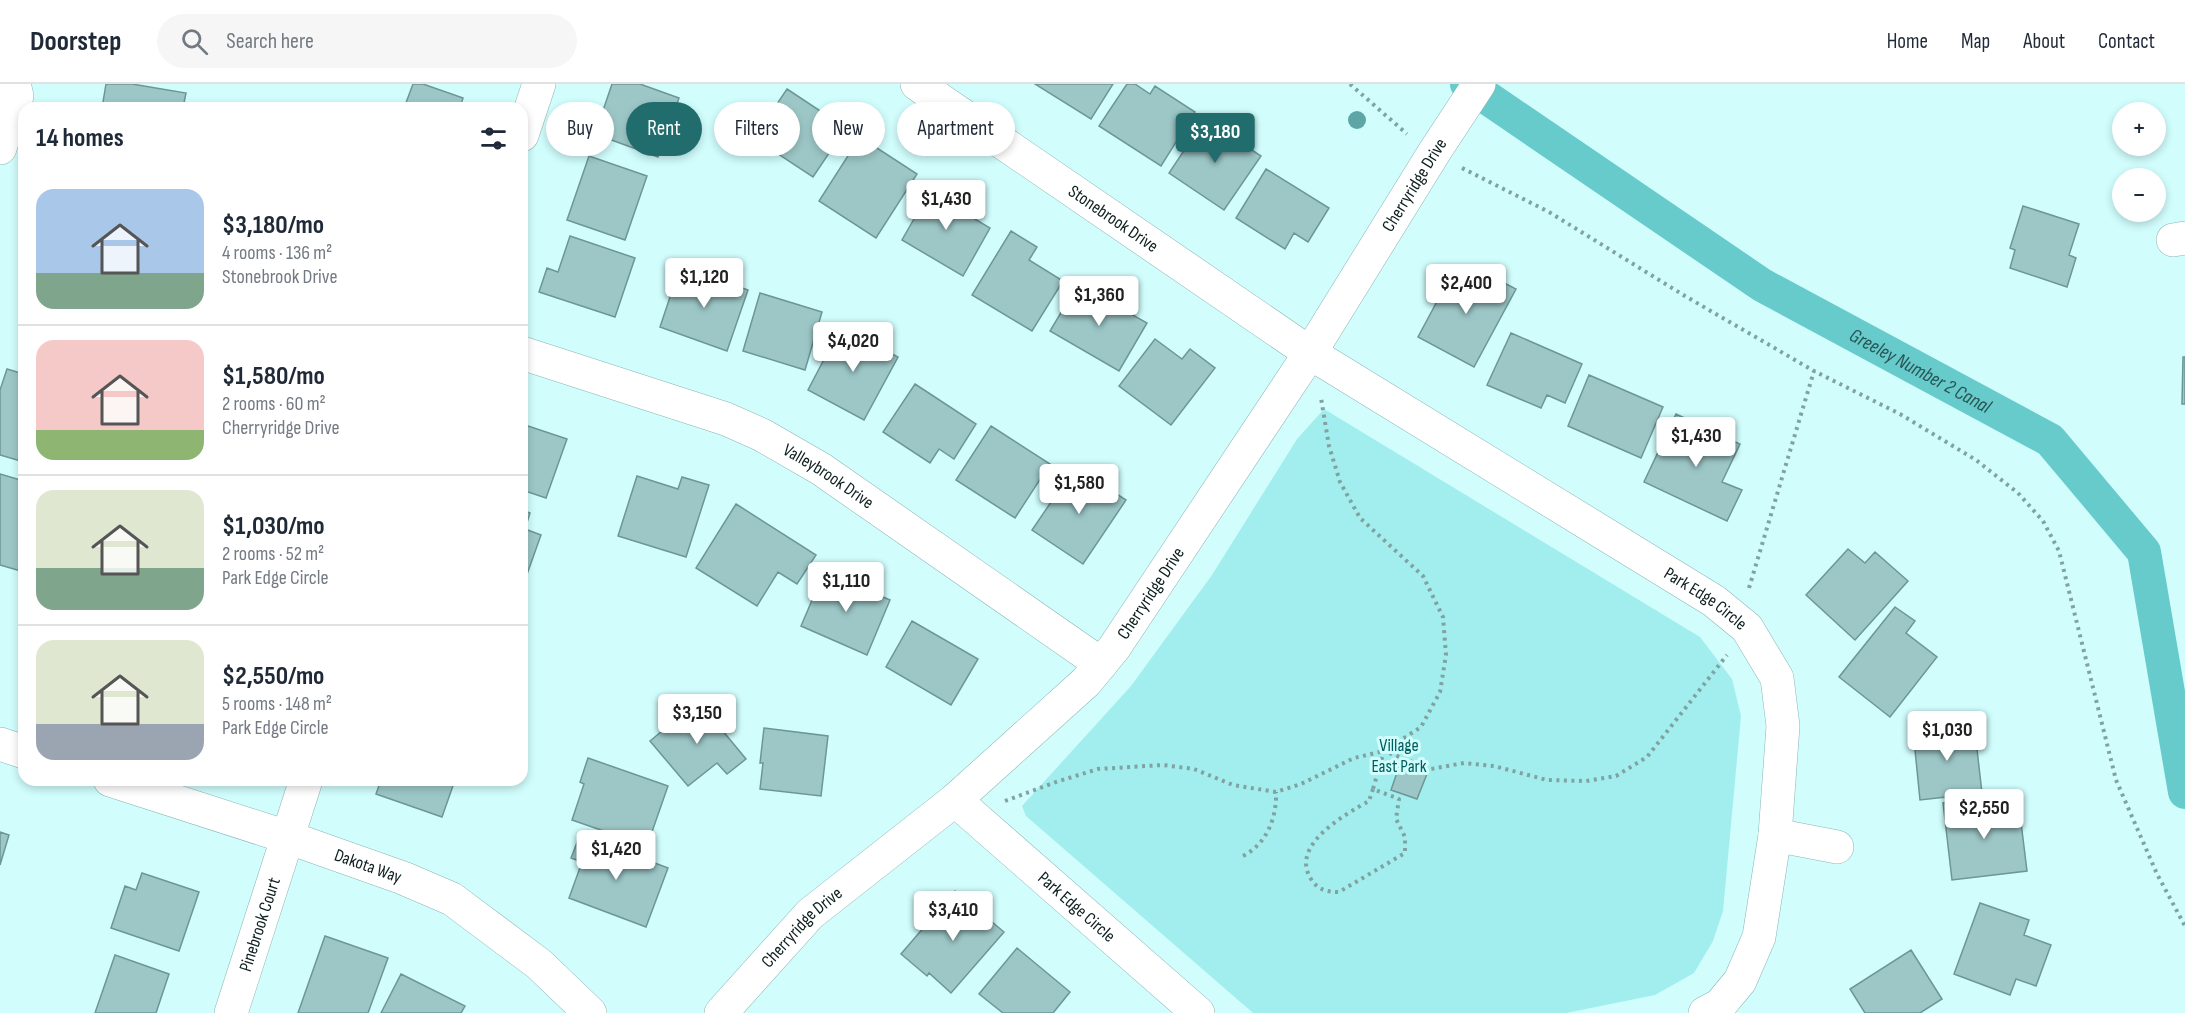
<!DOCTYPE html>
<meta charset="utf-8">
<style>
body{margin:0;font-family:"Sofia Sans Condensed",sans-serif;background:#f6f6f7;color:#1f2937;height:100vh;display:flex;flex-direction:column;font-size:22px;white-space:nowrap}
*{box-sizing:border-box;margin:0}
p{font-size:20px;color:#747a83}
.icon{flex:none;width:33px;height:33px;fill:none;stroke:currentColor;stroke-width:2;stroke-linecap:round;stroke-linejoin:round}
.map{position:relative;flex:1;overflow:hidden}
.side{position:absolute;left:18px;top:18px;width:510px;height:684px;display:flex;flex-direction:column;background:#fff;border-radius:18px;box-shadow:0 3px 9px #0003}
.side>*{flex:none}
.guide{position:absolute;left:546px;top:18px;width:570px;height:54px;display:flex;gap:12px}
.controls{position:absolute;left:2112px;top:18px;display:grid;gap:12px}
.controls a{display:grid;place-items:center;width:54px;height:54px;border-radius:50%;background:#fff;box-shadow:0 3px 9px #0003;font-size:30px}
.price{position:absolute;translate:-50% -51px;padding:0 14px;border-radius:6px;background:#fff;color:#222;font-size:20px;line-height:39px;filter:drop-shadow(0 2px 3px #0008)}
.price::after{content:'';position:absolute;left:50%;top:36px;width:18px;height:14px;margin-left:-9px;background:inherit;clip-path:polygon(0 0,100% 0,50% 100%)}
.price.active{background:#216d6e;color:#fff}
ul{padding:0;list-style:none}
li{display:flex;align-items:center;gap:18px;height:150px;padding:0 18px}
li+li{border-top:2px solid #e0e1e3}
li span{display:grid;place-items:center;flex:none;width:168px;height:120px;border-radius:18px;color:#555}
li>.icon{margin-inline-start:auto}
span .icon{width:72px;height:72px;fill:#fffc;stroke-width:1}
li b{font-size:26px}
h2{display:flex;justify-content:space-between;align-items:center;height:72px;padding:0 18px;font-size:26px}
.pill{padding:0 21px;border-radius:27px;background:#fff;box-shadow:0 3px 9px #0003;font-size:21px;line-height:54px}
.pill.active{background:#216d6e;color:#fff}
header{display:flex;align-items:center;gap:36px;box-sizing:border-box;height:84px;padding:0 30px;background:#fff;border-bottom:2px solid #e0e1e3}
header strong{font-size:28px}
nav{display:flex;gap:33px;margin-inline-start:auto;font-size:21px}
.search{width:420px;height:54px;background:#f6f6f7;display:flex;align-items:center;gap:15px;box-sizing:border-box;padding:0 21px;border-radius:33px;color:#747a83;font-size:22px}
.map>svg:first-child{display:block}
</style>
<header>
<strong>Doorstep</strong>
<div class="search"><svg class="icon" aria-label="search" viewBox="0 0 24 24"><circle cx="10" cy="10" r="6"/><path d="M15 15l6 6"/></svg>Search here</div>
<nav><a>Home</a><a>Map</a><a>About</a><a>Contact</a></nav>
</header>
<div class="map">
<svg width="2185" height="929" viewBox="0 0 2185 929">
<rect width="100%" height="100%" fill="#d1fdfd"/>
<!-- green -->
<path fill="#a2eeee" d="M1324,325L1700,553L1732,595L1741,632L1723,827L1713,857L1694,889L1655,911L1566,929H1253L1026,732L1022,722L1131,602L1212,491L1297,355Z"/>
<g fill="none" stroke-linecap="round" stroke-linejoin="round">
<!-- canal -->
<path stroke="#67cacb" stroke-width="34" id="s1" d="M1467,0L1762,201L2050,356L2144,468L2185,708"/>
</g>
<!-- building -->
<path fill="#9dc7c7" stroke="#6d9696" stroke-width="1.5" d="M106,0H132L186,9L183,24H102Z
M413,0H423L463,14L460,24H404Z
M612,0H640L679,14L658,73L595,50Z
M1035,0H1113L1091,35Z
M1127,0H1135L1150,10L1155,2L1195,28L1161,82L1099,42Z
M787,5L846,44L813,93L754,54Z
M1205,35L1261,72L1224,126L1169,89Z
M860,53L917,90L876,154L819,117Z
M589,72L647,92L625,156L567,136Z
M1266,85L1329,124L1308,158L1294,149L1285,165L1236,134Z
M934,100L968,120L963,128L990,144L963,192L902,156Z
M2023,122L2079,140L2069,171L2076,174L2067,203L2010,184L2015,166L2010,164Z
M1011,147L1037,163L1029,176L1063,197L1032,247L972,211Z
M570,152L635,174L615,233L539,208L547,184L558,188Z
M1456,182L1492,201L1495,194L1516,205L1474,283L1418,253Z
M680,183L748,206L727,267L660,243Z
M1078,200L1147,239L1119,287L1050,247Z
M760,209L822,228L805,286L743,267Z
M841,243L898,273L864,336L808,306Z
M1511,249L1582,280L1565,319L1547,311L1541,324L1487,301Z
M1155,255L1182,275L1190,265L1215,284L1171,341L1119,302Z
M2183,273H2185V320H2182Z
M7,285L24,290V378L0,371V306Z
M1589,291L1663,323L1641,374L1568,342Z
M915,300L976,340L954,375L939,365L930,379L883,348Z
M1676,330L1740,360L1722,398L1742,406L1727,437L1644,398Z
M522,340L567,355L546,414L522,406Z
M991,342L1050,380L1015,434L956,396Z
M1075,383L1126,416L1083,480L1032,446Z
M0,390L24,397V488L0,481Z
M637,392L678,405L682,393L709,401L686,473L618,452Z
M736,420L816,471L797,500L778,488L757,522L696,484Z
M522,426L530,429L525,445L541,451L526,493L522,492Z
M1848,465L1865,479L1875,468L1908,497L1855,556L1806,511Z
M824,488L890,516L867,571L801,542Z
M1895,523L1915,537L1906,549L1937,573L1890,633L1839,593Z
M912,537L978,575L951,621L886,583Z
M698,617L746,675L727,690L717,679L688,702L650,657Z
M1974,639L1982,709L1920,716L1913,646Z
M764,644L828,652L821,712L760,705L763,679H760Z
M588,674L668,702L647,762L572,736L584,700L580,698Z
M1400,680L1427,690L1417,715L1391,706Z
M381,696H455L442,733L376,710Z
M1978,715L1980,727L2019,722L2027,787L1952,796L1943,719Z
M0,748L9,751L0,781Z
M580,751L668,784L646,843L569,814L582,778L571,774Z
M142,789L199,808L179,867L111,844L125,802L136,806Z
M955,807L1004,848L951,909L929,889L927,892L901,870Z
M1980,819L2029,836L2024,851L2051,861L2036,902L2016,895L2010,911L1954,890Z
M325,852L388,874L368,929H298Z
M1017,864L1070,908L1053,929H1003L979,910Z
M1911,866L1942,915L1920,929H1865L1850,905Z
M115,871L169,890L156,929H95Z
M401,890L465,922L461,929H381Z"/>
<g fill="none" stroke-linecap="round" stroke-linejoin="round">
<defs>
<g id="street">
<path id="s2" d="M917,0L1310,269L1714,517L1747,544L1777,594L1783,642L1775,751L1759,853L1740,897L1720,921L1705,929"/>
<path d="M522,51L539,0"/>
<path d="M0,64L17,12L14,0"/>
<path d="M2173,156L2185,154"/>
<path id="s3" d="M522,269L726,335L762,351L821,385L1101,580"/>
<path d="M0,660L24,668"/>
<path id="s4" d="M110,696L287,753L403,794L452,815L539,880L590,929"/>
<path id="s5" d="M955,716L1198,929"/>
<path d="M1775,751L1837,763"/>
<path id="s6" d="M231,929L306,696"/>
<path id="s7" d="M721,929L810,830L955,716L1086,598L1114,564L1310,269L1435,67L1479,0"/>
</g>
</defs>
<!-- street casing -->
<use href="#street" stroke="#8bb5b5" stroke-width="34"/>
<!-- path -->
<path stroke="#81a2a2" stroke-width="4" stroke-dasharray="3 4.5" stroke-linecap="butt" d="M1350,0L1407,50
M1462,84L1549,128L1685,212L1814,287L1900,330L1976,376L2018,409L2043,437L2059,467L2116,696L2157,790L2185,842
M1749,504L1814,287
M1373,705L1369,717C1346,730 1289,761 1311,795C1318,806 1327,808 1339,808L1405,769V753L1396,735L1399,715L1373,705L1384,667L1431,685L1464,679L1494,682L1547,696L1586,697L1616,692L1647,673L1727,571
M1005,717L1056,698L1098,685L1163,681L1194,685L1233,701L1276,708L1301,700L1354,674L1384,667L1421,643L1440,608L1446,571L1443,533L1423,492L1360,434L1340,398L1329,362L1321,314
M1243,772C1267,760 1277,733 1276,708"/>
<!-- street -->
<use href="#street" stroke="#fff" stroke-width="33"/>
</g>
<!-- trees -->
<circle fill="#5ea5a6" cx="1357" cy="36" r="9"/>
<g text-anchor="middle" stroke-width="6" stroke-linejoin="round" paint-order="stroke">
<!-- street labels -->
<g font-size="18" fill="#0e1e1e" stroke="#d1fdfd">
<text dy="6" stroke="none"><textPath href="#s7" startOffset="1090">Cherryridge Drive</textPath></text>
<text dy="6" stroke="none"><textPath href="#s2" startOffset="238">Stonebrook Drive</textPath></text>
<text dy="6" stroke="none"><textPath href="#s3" startOffset="332">Valleybrook Drive</textPath></text>
<text dy="6" stroke="none"><textPath href="#s7" startOffset="604">Cherryridge Drive</textPath></text>
<text dy="6" stroke="none"><textPath href="#s2" startOffset="942">Park Edge Circle</textPath></text>
<text dy="6" stroke="none"><textPath href="#s4" startOffset="272">Dakota Way</textPath></text>
<text dy="6" stroke="none"><textPath href="#s5" startOffset="162">Park Edge Circle</textPath></text>
<text dy="6" stroke="none"><textPath href="#s6" startOffset="93">Pinebrook Court</textPath></text>
<text dy="6" stroke="none"><textPath href="#s7" startOffset="118">Cherryridge Drive</textPath></text>
</g>
<!-- park labels -->
<g font-size="18" fill="#005d5e" stroke="#d1fdfd">
<text x="1399" y="667">Village<tspan x="1399" dy="21">East Park</tspan></text>
</g>
<!-- water labels -->
<g font-size="20" font-style="italic" fill="#295656" stroke="#d1fdfd">
<text dy="7" stroke="none"><textPath href="#s1" startOffset="537">Greeley Number 2 Canal</textPath></text>
</g>
</g>
</svg>
<div class="controls">
<a>+</a>
<a>−</a>
</div>
<b class="price active" style="left:1215px;top:80px">$3,180</b>
<b class="price" style="left:946px;top:147px">$1,430</b>
<b class="price" style="left:704px;top:225px">$1,120</b>
<b class="price" style="left:1466px;top:231px">$2,400</b>
<b class="price" style="left:1099px;top:243px">$1,360</b>
<b class="price" style="left:853px;top:289px">$4,020</b>
<b class="price" style="left:1696px;top:384px">$1,430</b>
<b class="price" style="left:1079px;top:431px">$1,580</b>
<b class="price" style="left:846px;top:529px">$1,110</b>
<b class="price" style="left:697px;top:661px">$3,150</b>
<b class="price" style="left:1947px;top:678px">$1,030</b>
<b class="price" style="left:1984px;top:756px">$2,550</b>
<b class="price" style="left:616px;top:797px">$1,420</b>
<b class="price" style="left:953px;top:858px">$3,410</b>
<div class="guide">
<a class="pill">Buy</a>
<a class="pill active">Rent</a>
<a class="pill">Filters</a>
<a class="pill">New</a>
<a class="pill">Apartment</a>
</div>
<section class="side">
<h2>14 homes<svg class="icon" aria-label="filters" viewBox="0 0 24 24"><path d="M4 7h16M4 17h16"/><circle cx="9" cy="7" r="2"/><circle cx="15" cy="17" r="2"/></svg></h2>
<ul>
<li><span style="background:linear-gradient(#a9c7e8 70%,#7fa58c 0)"><svg class="icon" aria-label="home" viewBox="0 0 24 24"><path d="M3 11l9-7 9 7M6 9v11h12V9"/></svg></span><div><b>$3,180/mo</b><p>4 rooms · 136 m²</p><p>Stonebrook Drive</p></div></li>
<li><span style="background:linear-gradient(#f6c9c9 75%,#8fb573 0)"><svg class="icon" aria-label="home" viewBox="0 0 24 24"><path d="M3 11l9-7 9 7M6 9v11h12V9"/></svg></span><div><b>$1,580/mo</b><p>2 rooms · 60 m²</p><p>Cherryridge Drive</p></div></li>
<li><span style="background:linear-gradient(#dfe7d0 65%,#7fa58c 0)"><svg class="icon" aria-label="home" viewBox="0 0 24 24"><path d="M3 11l9-7 9 7M6 9v11h12V9"/></svg></span><div><b>$1,030/mo</b><p>2 rooms · 52 m²</p><p>Park Edge Circle</p></div></li>
<li><span style="background:linear-gradient(#dfe7d0 70%,#9aa5b1 0)"><svg class="icon" aria-label="home" viewBox="0 0 24 24"><path d="M3 11l9-7 9 7M6 9v11h12V9"/></svg></span><div><b>$2,550/mo</b><p>5 rooms · 148 m²</p><p>Park Edge Circle</p></div></li>
</ul>
</section>
</div>
